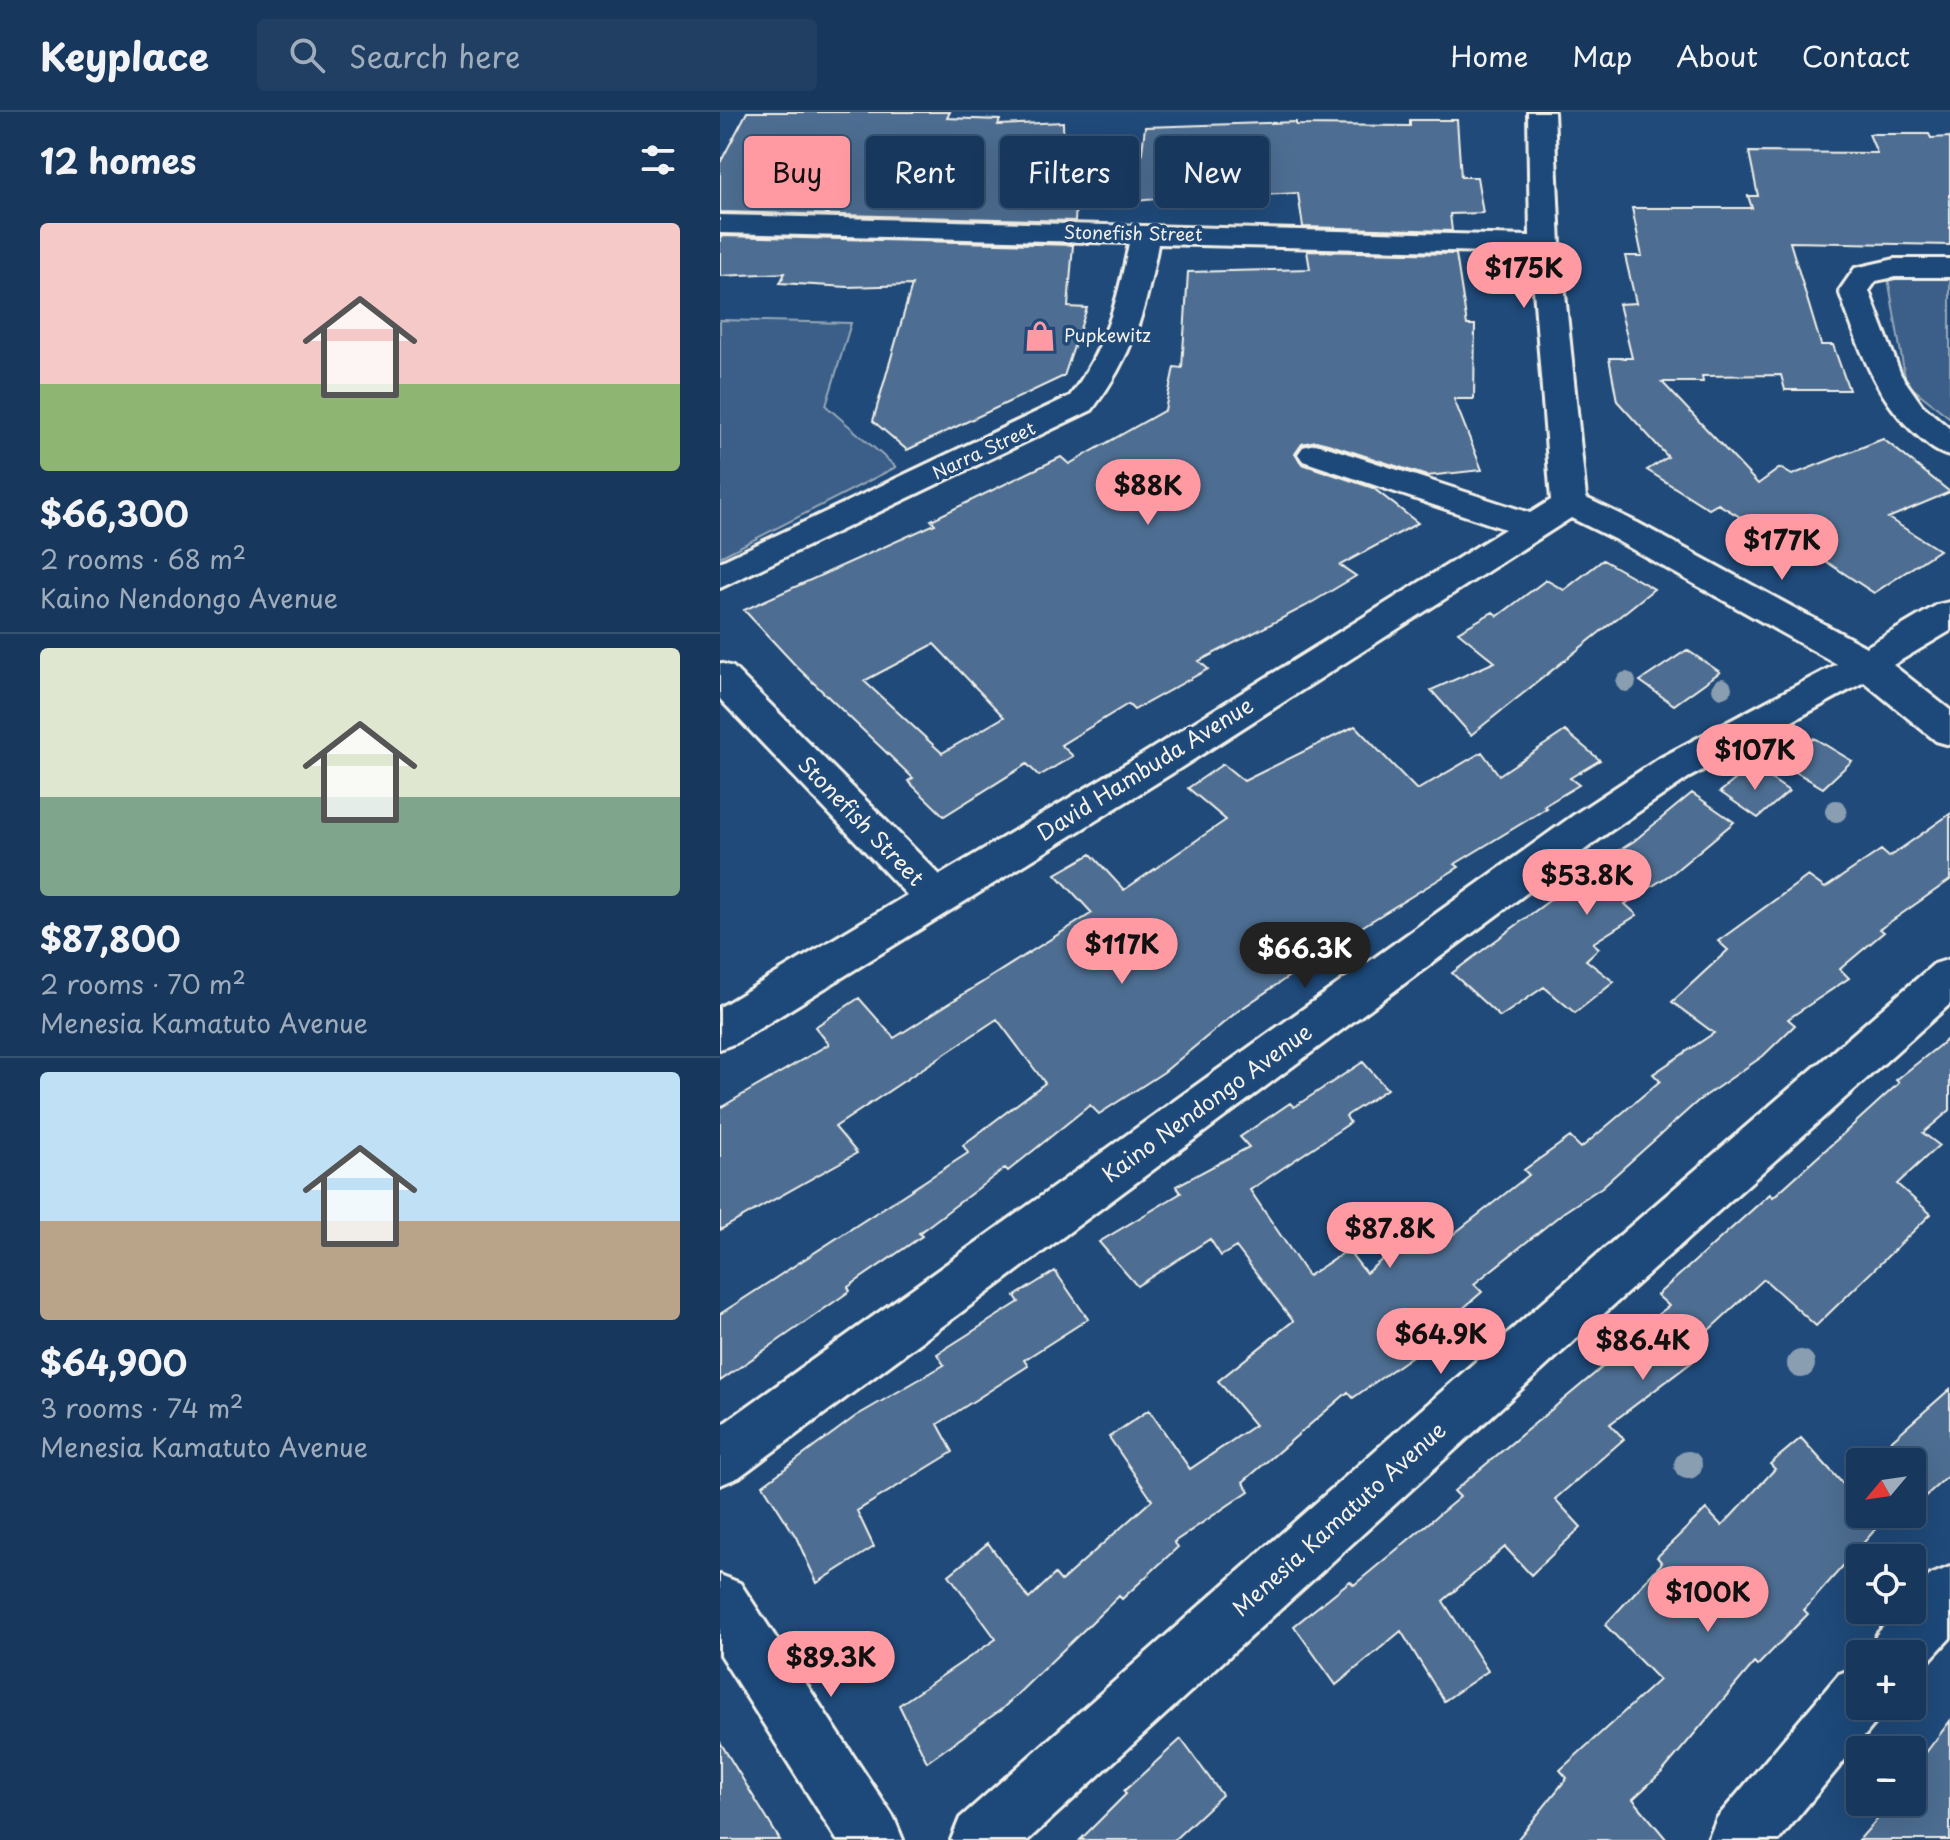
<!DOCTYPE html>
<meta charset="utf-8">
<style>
body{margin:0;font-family:"Playpen Sans",sans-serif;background:#203f62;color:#f1f3f6;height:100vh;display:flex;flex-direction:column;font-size:30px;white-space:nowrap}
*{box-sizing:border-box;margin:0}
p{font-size:26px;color:#9eacbb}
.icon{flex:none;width:44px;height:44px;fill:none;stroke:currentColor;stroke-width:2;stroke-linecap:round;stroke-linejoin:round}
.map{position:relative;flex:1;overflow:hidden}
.side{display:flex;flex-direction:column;background:#17385c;width:720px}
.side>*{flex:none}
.banner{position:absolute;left:24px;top:24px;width:760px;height:72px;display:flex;gap:16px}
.needle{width:52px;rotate:241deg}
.tools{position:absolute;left:1126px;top:1336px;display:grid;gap:16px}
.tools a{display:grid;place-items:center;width:80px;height:80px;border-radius:8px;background:#17385c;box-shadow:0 8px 32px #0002,0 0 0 2px #365272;font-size:40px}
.price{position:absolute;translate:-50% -68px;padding:0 18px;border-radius:28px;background:#ff9aa2;color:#111;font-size:26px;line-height:52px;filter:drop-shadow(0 2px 4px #0008)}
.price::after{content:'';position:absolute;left:50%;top:48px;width:24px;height:18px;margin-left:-12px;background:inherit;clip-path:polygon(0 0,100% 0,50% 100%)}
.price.selected{background:#222;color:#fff}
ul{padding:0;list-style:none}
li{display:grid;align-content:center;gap:16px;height:424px;padding:0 40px}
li+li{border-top:2px solid #365272}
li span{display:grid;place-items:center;height:248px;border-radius:8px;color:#555}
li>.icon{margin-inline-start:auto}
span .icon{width:144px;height:144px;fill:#fffc;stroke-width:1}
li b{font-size:34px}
h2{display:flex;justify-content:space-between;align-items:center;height:96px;padding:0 40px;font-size:34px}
.tag{padding:0 28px;border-radius:8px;background:#17385c;box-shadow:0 8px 32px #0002,0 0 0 2px #365272;font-size:28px;line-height:72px}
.tag.selected{background:#ff9aa2;color:#111}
header{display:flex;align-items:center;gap:48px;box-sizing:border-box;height:112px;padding:0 40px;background:#17385c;border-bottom:2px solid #365272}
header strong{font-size:38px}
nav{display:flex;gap:44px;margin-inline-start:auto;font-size:28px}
.search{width:560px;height:72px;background:#203f62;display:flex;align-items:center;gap:20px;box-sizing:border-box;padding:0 28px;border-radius:8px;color:#9eacbb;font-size:30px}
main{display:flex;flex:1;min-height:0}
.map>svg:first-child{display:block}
</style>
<header>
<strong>Keyplace</strong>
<div class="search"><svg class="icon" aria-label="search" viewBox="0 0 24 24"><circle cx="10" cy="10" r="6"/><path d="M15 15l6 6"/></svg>Search here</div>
<nav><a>Home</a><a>Map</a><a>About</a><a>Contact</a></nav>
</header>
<main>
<section class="side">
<h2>12 homes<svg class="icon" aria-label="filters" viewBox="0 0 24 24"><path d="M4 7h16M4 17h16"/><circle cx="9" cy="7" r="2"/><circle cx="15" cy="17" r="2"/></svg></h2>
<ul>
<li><span style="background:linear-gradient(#f6c9c9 65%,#8fb573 0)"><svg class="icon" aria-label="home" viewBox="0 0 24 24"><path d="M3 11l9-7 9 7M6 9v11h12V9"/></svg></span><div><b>$66,300</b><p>2 rooms · 68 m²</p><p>Kaino Nendongo Avenue</p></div></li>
<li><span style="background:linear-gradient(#dfe7d0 60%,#7fa58c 0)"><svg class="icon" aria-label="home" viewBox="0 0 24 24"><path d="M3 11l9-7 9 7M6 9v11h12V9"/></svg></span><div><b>$87,800</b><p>2 rooms · 70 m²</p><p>Menesia Kamatuto Avenue</p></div></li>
<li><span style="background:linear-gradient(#bfe0f5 60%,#b9a48a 0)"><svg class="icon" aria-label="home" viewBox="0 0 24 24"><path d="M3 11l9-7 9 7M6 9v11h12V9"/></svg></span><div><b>$64,900</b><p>3 rooms · 74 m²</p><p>Menesia Kamatuto Avenue</p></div></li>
</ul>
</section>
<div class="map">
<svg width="1230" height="1728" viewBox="0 0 1230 1728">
<rect width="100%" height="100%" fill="#1f4a7a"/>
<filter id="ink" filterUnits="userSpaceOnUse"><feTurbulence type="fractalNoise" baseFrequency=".0125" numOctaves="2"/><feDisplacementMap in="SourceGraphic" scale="16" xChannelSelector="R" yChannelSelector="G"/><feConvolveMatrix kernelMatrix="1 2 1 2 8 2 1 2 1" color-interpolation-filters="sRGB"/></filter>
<g filter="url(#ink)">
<!-- green -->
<path fill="#3a5f88" stroke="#97a8b8" stroke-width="2" d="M1168,166L1230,167V306L1186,271Z
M0,208L131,211L106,294L176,355L0,445Z"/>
<!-- building -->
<path fill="#4d6e92" stroke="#f4f1e8" stroke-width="2" fill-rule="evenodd" d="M27,0H230L227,6L280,8L278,13L343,10L344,61H358L355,109L0,100V51Z
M690,8H737L741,65H757L763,101L730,102L732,119L583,115L578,81L542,83L541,77L416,89L425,15L576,10V13L690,14Z
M1149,22H1209L1211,26L1230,25V133L1070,130L1101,233H1113L1129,278H1065L1061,263L982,264L983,270H942L1038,372L1060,356L1072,363L1163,327L1230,380L1168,406L1219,438L1154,481L1102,447L1099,452L998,392L989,397L927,358L948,345L897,289L889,246H912L899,192L916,191L905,144H922L912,96H1032L1028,84H1038L1029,40L1157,41Z
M0,124L353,133L348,195L367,196L344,264L187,338L153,309L192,173L128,175L60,171L65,161L0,164Z
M587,139L736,142L747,213H755L754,287H734L762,358L707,364L608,332L596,329L582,332L575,342L582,352L653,376L698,411L620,453L636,464L586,494L479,549L488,557L414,598L408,592L341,633L353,644L319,664L307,652L224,704L188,669L193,666L78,556L24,498L215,412L211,408L341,345L349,352L445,298L454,255L462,256L468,160L590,157ZM214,532L284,605L222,641L144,569Z
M883,448L934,477L751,623L711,578L775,550L738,520L773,500L778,504L826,468L844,478Z
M967,538L1000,560L954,593L920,569Z
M635,614L697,678L762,640L779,663L845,619L880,648L850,666L859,673L824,694L827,696L735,752L739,755L640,816L518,899L444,960L379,1002L370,993L288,1059L285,1056L199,1121L202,1124L128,1175L130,1179L0,1269V1202L248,1041L243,1033L325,971L277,907L115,1015L137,1041L0,1118V996L109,932L95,915L139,886L174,926L372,801L336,762L371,742L404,778L506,708L468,676L503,652L524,669Z
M1094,626L1132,649L1103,676L1064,653Z
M1032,654L1069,679L1038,706L1000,680Z
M972,681L1014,710L954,760L905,792L917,803L873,831L879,836L866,848L894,870L855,901L824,875L780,905L732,861L830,788L890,750L886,747L914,729Z
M1230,702V768L1160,817L1164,820L1120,857L1129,866L1068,907L1075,913L1043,944L978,989L882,1075L844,1100L754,1172L762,1180L710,1225L713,1229L633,1286L628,1280L523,1370L529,1379L454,1430L458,1435L402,1487L399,1484L282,1597L207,1650L179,1593L276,1527L229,1463L268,1431L309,1487L335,1462L341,1469L432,1388L389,1325L429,1298L470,1357L535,1313L498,1269L573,1209L516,1135L501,1144L490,1127L417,1174L379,1130L461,1081L456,1074L529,1035L520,1025L570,991L574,995L643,950L667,977L626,1004L630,1011L530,1078L588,1164L628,1138L646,1161L699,1117L717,1135L809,1063L804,1058L850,1025L861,1036L940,969L933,962L994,921L952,890L1008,838L998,829L1088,764L1105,776L1161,738L1169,745Z
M1230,925V998L1203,1021L1219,1033L1177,1072L1211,1102L1096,1214L1044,1167L964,1241L972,1250L890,1312L904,1327L835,1387L861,1415L811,1463L785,1435L723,1489L768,1559L724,1589L681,1519L616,1573L574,1514L630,1469L634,1473L740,1385L734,1379L886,1252L881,1246L949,1194L937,1183L1050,1082L1053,1085L1122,1023L1179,971L1176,968Z
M335,1159L368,1207L304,1248L308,1254L218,1312L233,1340L137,1399L154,1435L97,1471L76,1425L43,1373L136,1304L224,1253L217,1242L299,1190L295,1184Z
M1230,1277V1362L1192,1396V1350H1147Z
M1081,1326L1123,1372L1140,1356V1402H1169L1084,1498L1088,1502L1037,1554L1034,1551L943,1659L913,1687L947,1728H797L847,1666L840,1658L939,1568L885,1513L942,1451L937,1445L986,1397L1002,1414L1055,1357L1050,1352Z
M1230,1609V1728H1139L1172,1690H1192V1659Z
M461,1627L502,1683L454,1728H360L406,1682L404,1679Z
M0,1630L60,1728H0Z"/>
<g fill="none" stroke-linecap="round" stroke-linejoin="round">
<defs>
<path id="street" d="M808,0H834L840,133L866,386L918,411L1146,535L1217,493L1230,490V519L1173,553L1230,598V633L1216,629L1144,570L968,666L886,722L19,1365L0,1373V1314L858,700L940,646L1117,552L894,427L851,406L451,662L16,931L0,937V895L187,783L0,587V551L13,555L220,763L423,642L785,417L583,349L578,342L583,335L595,332L607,335L810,401L831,388L811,141L438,132C426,198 413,244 372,298L0,476V450L350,284C385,238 398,188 409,131L0,121V103L810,124Z
M1175,147H1230V165H1175L1156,169L1149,179L1181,263L1202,293L1230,317V344C1217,341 1209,334 1199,325C1154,286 1139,234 1119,179L1135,156Z
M1230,847V892L869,1215L308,1728H231L240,1706L833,1181L1214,852Z
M1230,1455V1526L1197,1562L1192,1565V1542H1148L1157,1522L1178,1498H1192V1483L1210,1463Z
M0,1463L20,1471L174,1706L183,1728H117L0,1543Z
M1140,1554V1594H1165L1161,1604L1059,1728H988L997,1706L1119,1562Z"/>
</defs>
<!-- street casing -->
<use href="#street" stroke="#f4f1e8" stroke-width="6"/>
<!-- street -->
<use href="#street" fill="#1f4a7a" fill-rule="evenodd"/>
</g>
<!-- trees -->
<g fill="#8a9eb1">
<circle cx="906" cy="570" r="10"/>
<circle cx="1002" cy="576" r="10"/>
<circle cx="1116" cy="699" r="11"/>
<circle cx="1081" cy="1252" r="14"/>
<circle cx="968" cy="1353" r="14"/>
</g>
</g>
<!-- icons -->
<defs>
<symbol id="shop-bare" viewBox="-9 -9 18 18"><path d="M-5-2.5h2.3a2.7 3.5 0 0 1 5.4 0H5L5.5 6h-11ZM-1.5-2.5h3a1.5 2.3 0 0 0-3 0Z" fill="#ff9aa2" stroke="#1f4a7a" stroke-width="2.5" paint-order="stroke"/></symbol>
</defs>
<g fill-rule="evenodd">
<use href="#shop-bare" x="298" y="202" width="44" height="44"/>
</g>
<g text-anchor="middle" stroke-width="7" stroke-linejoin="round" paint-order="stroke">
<!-- far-street labels -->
<g font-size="18" fill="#f4f1e8" stroke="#1f4a7a">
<text transform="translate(413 122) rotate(1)" y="6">Stonefish Street</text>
<text transform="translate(264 339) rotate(-25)" y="6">Narra Street</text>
</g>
<!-- far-poi labels -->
<g font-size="18" fill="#f4f1e8" stroke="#1f4a7a" text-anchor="start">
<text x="344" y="230">Pupkewitz</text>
</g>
<!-- street labels -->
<g font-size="22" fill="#f4f1e8" stroke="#1f4a7a">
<text transform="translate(425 657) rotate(-32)" y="8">David Hambuda Avenue</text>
<text transform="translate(141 709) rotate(46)" y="8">Stonefish Street</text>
<text transform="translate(487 991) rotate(-36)" y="8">Kaino Nendongo Avenue</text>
<text transform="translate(619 1407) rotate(-42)" y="8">Menesia Kamatuto Avenue</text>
</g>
</g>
</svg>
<div class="tools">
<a><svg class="needle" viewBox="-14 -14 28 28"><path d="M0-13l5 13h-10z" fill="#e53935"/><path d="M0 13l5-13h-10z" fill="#9eacbb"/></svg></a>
<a><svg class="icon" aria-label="locate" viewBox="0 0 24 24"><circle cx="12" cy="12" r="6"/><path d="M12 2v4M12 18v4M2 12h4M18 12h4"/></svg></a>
<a>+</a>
<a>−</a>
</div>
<b class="price" style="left:804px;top:198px">$175K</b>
<b class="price" style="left:428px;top:415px">$88K</b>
<b class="price" style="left:1062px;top:470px">$177K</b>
<b class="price" style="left:1035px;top:680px">$107K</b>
<b class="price" style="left:867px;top:805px">$53.8K</b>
<b class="price" style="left:402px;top:874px">$117K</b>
<b class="price selected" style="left:585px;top:878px">$66.3K</b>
<b class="price" style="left:670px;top:1158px">$87.8K</b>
<b class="price" style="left:721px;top:1264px">$64.9K</b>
<b class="price" style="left:923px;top:1270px">$86.4K</b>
<b class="price" style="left:988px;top:1522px">$100K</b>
<b class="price" style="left:111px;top:1587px">$89.3K</b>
<div class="banner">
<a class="tag selected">Buy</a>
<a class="tag">Rent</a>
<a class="tag">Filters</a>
<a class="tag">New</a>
</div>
</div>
</main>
